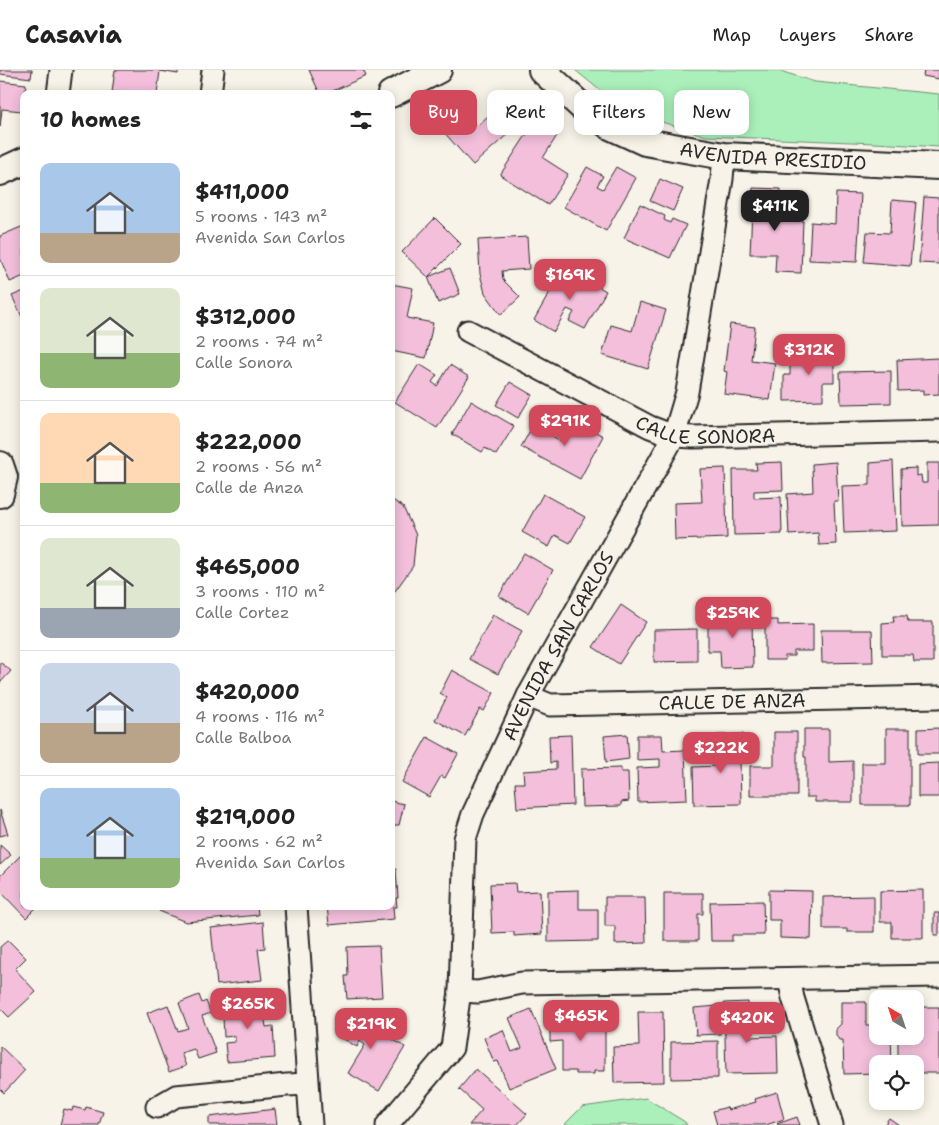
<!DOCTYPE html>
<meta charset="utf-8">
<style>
body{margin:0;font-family:"Shantell Sans",sans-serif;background:#f2f2f2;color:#222;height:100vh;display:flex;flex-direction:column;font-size:19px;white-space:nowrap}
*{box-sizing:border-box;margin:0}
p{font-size:16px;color:#767676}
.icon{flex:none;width:28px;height:28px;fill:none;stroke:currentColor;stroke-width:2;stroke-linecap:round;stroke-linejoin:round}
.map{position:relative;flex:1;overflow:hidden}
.drawer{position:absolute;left:20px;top:20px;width:375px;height:820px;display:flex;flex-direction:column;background:#fff;border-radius:10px;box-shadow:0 2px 12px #0003}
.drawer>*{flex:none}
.top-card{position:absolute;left:410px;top:20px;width:454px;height:45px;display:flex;gap:10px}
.needle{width:32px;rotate:321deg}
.controls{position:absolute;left:869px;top:920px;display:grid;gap:10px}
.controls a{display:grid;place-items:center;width:55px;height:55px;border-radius:10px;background:#fff;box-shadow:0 2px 12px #0003;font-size:25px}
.price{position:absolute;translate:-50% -42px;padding:0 11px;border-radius:10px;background:#d1495b;color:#fff;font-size:16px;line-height:32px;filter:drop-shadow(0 1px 2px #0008)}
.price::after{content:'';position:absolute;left:50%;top:30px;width:15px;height:11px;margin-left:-8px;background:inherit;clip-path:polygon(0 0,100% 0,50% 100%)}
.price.active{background:#222;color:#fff}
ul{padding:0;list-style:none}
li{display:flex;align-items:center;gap:15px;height:125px;padding:0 20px}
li+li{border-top:1px solid #e0e0e0}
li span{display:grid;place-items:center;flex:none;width:140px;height:100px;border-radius:10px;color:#555}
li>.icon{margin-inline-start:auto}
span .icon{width:60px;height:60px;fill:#fffc;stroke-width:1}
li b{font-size:21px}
h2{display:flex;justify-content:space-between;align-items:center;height:60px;padding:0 20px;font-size:21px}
.pill{padding:0 18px;border-radius:10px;background:#fff;box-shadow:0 2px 12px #0003;font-size:18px;line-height:45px}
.pill.active{background:#d1495b;color:#fff}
header{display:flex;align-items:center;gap:30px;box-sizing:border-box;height:70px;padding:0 25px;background:#fff;border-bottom:1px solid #e0e0e0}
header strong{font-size:24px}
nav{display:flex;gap:28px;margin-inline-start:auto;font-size:18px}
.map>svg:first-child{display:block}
</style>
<header>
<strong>Casavia</strong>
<nav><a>Map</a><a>Layers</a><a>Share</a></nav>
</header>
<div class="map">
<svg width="939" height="1055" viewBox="0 0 939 1055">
<rect width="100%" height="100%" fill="#f7f3e8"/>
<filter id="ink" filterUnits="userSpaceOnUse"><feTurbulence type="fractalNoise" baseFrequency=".02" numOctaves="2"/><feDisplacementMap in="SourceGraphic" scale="10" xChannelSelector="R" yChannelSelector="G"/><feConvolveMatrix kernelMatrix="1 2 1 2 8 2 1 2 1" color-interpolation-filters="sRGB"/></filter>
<g filter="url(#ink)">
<!-- green -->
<path fill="#abf0ba" stroke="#6b8e72" d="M575,0H777L815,12L939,24V77L875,73L706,66L624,40Z
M646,1028L685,1052L687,1055H564L582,1037Z"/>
<!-- building -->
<path fill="#f3bfdb" stroke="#2b2b2b" d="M0,0H32L31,8L0,4Z
M115,0H178V4L160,1L157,24L112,22Z
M309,0H363L366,6L326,24H320Z
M924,0H939V9L923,6Z
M0,11L26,14L22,41L2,39L0,57Z
M510,26L528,46L473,95L442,60L463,41L477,56Z
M536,50L558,64L543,88L568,104L548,135L500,105Z
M587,97L603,106L597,116L603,119L616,97L636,108L606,161L564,137Z
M660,109L683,119L673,141L650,131Z
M753,118L781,119L780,150L803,151L801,203L775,202L776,184H750Z
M836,123L861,124L857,192L809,190L811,152L835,154Z
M924,127L939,128V194L919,193Z
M892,130L916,132L910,196L864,192L867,162L890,163Z
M640,134L665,146L664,150L670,153L672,149L686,155L670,188L624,168Z
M435,148L461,174L428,207L402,182Z
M21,157L24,162V206L10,212L0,188V166Z
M527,167L529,199L502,201L503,210L520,227L501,245L485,223L480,204L478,170Z
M564,197L606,221L585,259L569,251L574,242L567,239L554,262L534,250Z
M450,198L460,224L438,233L428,207Z
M391,214L413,218L407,248L433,253L426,288L391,281Z
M24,221V251L12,226Z
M640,232L666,240L648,299L602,285L611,255L632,261Z
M730,254L755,257L751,290L775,293L770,330L724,324L727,302L724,301Z
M834,282V312H823V330L784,331V305H790V283Z
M939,288V324L923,325V320L898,321L897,290Z
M419,294L437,305L432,312L437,316L450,295L469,307L437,358L395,332Z
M891,301V333L841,334L840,302Z
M510,312L532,325L518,348L496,335Z
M471,331L514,356L496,385L485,378L482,382L452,364Z
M573,349L603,366L580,409L521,377L533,355L561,371Z
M893,391L896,461L844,463L842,416L870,415V393Z
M782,392L783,420L754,421V428L781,427L782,464L734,465L733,400H757L756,393Z
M836,392L838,431H834L836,474L819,475L818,463L789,465L787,424L813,422L812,394Z
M927,393H939V455L902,456L901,399L916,398V406L921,405L922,413H927Z
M725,398L727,468L675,470L674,433L702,432L700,399Z
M543,424L585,447L570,473L555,465L549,477L522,462Z
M391,429L403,437L416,465L413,496L395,521L391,523Z
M524,483L553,500L528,543L499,526Z
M621,535L646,552L619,594L593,577Z
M725,540H748V550H752L753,597L721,598L720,581H708V551L725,550Z
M493,545L522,561L498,604L469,589Z
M893,546H907L908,552H933V592H914L913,585H882V553L894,552Z
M765,550H778V555L813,554V581H794V586H785V590H765Z
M697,559V591L654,592V560Z
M821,560H872L873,592L822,593Z
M0,592L11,601L0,613Z
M452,600L494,623L484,641L480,639L465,666L435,650L447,627L440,623Z
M939,658V684H918V659Z
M804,659H829V692L853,691V732H815V727H806V687H804Z
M886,659H910V735H862V693H886Z
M774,662H797V726H750V696H774Z
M627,664L629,689L606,692L604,666Z
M743,664L744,691H740L741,734L694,735L693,697L717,696V665Z
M571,665L573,735L517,738L515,713H524L523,701L556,699V692L550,693L549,666Z
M637,665H662L663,681L685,680L687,730L638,732L637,698L660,697V689L637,690Z
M427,667L458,684L445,708L441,706L429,727L402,712Z
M939,693V727H918V694Z
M621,698V702H628L629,731L621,732V736L582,737L581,699Z
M391,731L404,734L399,755H394L391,765Z
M0,740L8,764L0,766Z
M0,775L11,785L0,795Z
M24,782V836H38L26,848L0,821V806Z
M391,799H396L398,828H396L397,837H393L394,849L329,855L327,836H391Z
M515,813L516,822L540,821L542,864L514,866V862L492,863L490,814Z
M579,820V839H598V871L548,872V821Z
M769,820L812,821L811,869L780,868V850H769Z
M923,820V868H892V852H880V821Z
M664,823H703V844H698V871H664Z
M874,826V862H847V859H823V827Z
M605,827H645L646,873L615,874V856H605Z
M763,831L764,865H732V871H711L710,832Z
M162,836H257L258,845L186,852L159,841Z
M934,843H939V865H934Z
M263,852L265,878L258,879L262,910L217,915L211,858Z
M8,870L26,888L15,899L36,922L9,947L0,938V877Z
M379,876L382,927L347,929L345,906H348L347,877Z
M256,918L259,944L264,943L266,957L273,956L275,988L227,992L225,973L235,972V966L224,967L223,947L245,946L244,938L235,939L233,919Z
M199,925L202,933L206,931L211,943L202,946L216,983L198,989L194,979L181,983L186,996L169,1002L147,943L168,935L178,961L188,958L179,933Z
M748,932L749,967L777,966L778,1003L726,1004L724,933Z
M841,932H866V955H871V966H891L892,994H878V1003L844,1004L843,970H839L836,965V959L841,954Z
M718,936L720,964L696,965L694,938Z
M922,937H939V1003H915V994H898V971L922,970Z
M531,939L556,999L509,1018L498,991L494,992L484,968L503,960L512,982L522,978L509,948Z
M638,942H663L664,1012L614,1013L613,977L639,976Z
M351,943L367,952L370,946L385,955L381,962L405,977L379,1021L348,1003L365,975L360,971L357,977L337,965Z
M583,943H605V1001H594V1004H576V1001H562V971L550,972V947H580V961H583Z
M718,971V1008L671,1009V972Z
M0,976L25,1000L4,1023L0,1019Z
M476,999L527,1044L517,1055H469L482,1040L459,1019Z
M777,1022L784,1049L766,1055H717L713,1041L727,1037L728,1040L756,1032L755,1029Z
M73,1037L85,1040L86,1037L103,1042L99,1055H60L64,1039L72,1041Z
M275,1039L277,1055H209V1047Z
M797,1047L800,1055H778L777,1054Z
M889,1048L899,1055H884Z"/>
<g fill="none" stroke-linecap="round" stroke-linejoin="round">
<defs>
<g id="minor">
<path d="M58,24L61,0"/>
<path d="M210,24L213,0"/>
<path id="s1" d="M468,261L650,357L674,366L693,367L939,361"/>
<path id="s2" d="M528,626L550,635L939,627"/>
<path d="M296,836L311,1055"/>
<path d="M789,909L793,928L832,1055"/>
<path d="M460,921L478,922L522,913L939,906"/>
<path d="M157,1037L176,1026L287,1015L307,1014"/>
<path id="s3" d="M387,1055L452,978L460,921L465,769L473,744L528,626L674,366L687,322L722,109L724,86"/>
</g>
<g id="tertiary">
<path id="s4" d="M542,0L581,36L610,56L645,72L724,86L939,96"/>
<path d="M391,24L438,0"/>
<path d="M0,102L24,91"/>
<path d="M0,395L4,407L0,424"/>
</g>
</defs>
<!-- minor casing -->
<use href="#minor" stroke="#2b2b2b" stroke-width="25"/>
<!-- tertiary casing -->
<use href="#tertiary" stroke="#2b2b2b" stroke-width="30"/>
<!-- minor -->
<use href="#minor" stroke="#f7f3e8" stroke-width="21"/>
<!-- tertiary -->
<use href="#tertiary" stroke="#f7f3e8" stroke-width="26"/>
</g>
</g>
<g text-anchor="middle" stroke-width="4.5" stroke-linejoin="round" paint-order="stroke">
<!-- street labels -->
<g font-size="19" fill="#2b2b2b" stroke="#f7f3e8">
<text dy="7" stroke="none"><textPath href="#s4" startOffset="256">AVENIDA PRESIDIO</textPath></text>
<text dy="7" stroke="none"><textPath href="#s1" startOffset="262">CALLE SONORA</textPath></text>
<text dy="7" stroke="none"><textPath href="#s3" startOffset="525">AVENIDA SAN CARLOS</textPath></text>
<text dy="7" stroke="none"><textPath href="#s2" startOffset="206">CALLE DE ANZA</textPath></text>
</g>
</g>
</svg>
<div class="controls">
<a><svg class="needle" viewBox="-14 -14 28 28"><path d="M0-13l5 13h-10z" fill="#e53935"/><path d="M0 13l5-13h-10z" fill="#767676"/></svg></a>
<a><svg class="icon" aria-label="locate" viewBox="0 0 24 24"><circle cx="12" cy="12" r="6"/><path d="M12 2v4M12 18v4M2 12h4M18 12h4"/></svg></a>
</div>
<b class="price active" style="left:775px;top:162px">$411K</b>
<b class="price" style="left:570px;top:231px">$169K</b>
<b class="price" style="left:809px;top:306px">$312K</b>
<b class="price" style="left:565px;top:377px">$291K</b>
<b class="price" style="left:733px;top:569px">$259K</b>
<b class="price" style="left:721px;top:704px">$222K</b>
<b class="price" style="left:248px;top:960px">$265K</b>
<b class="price" style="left:581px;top:972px">$465K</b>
<b class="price" style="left:747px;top:974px">$420K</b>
<b class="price" style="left:371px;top:980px">$219K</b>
<div class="top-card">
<a class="pill active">Buy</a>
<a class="pill">Rent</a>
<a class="pill">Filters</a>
<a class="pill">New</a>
</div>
<section class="drawer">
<h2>10 homes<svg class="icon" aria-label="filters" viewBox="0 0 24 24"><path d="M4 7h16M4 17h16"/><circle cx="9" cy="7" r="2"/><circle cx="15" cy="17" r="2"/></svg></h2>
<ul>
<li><span style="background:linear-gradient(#a9c7e8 70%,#b9a48a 0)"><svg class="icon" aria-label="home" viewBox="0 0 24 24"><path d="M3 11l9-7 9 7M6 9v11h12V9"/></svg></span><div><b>$411,000</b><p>5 rooms · 143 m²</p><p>Avenida San Carlos</p></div></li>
<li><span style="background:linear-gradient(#dfe7d0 65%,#8fb573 0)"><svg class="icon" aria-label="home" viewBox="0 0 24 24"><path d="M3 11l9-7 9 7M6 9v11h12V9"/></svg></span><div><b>$312,000</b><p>2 rooms · 74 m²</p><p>Calle Sonora</p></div></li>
<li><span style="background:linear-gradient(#ffd9b3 70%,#8fb573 0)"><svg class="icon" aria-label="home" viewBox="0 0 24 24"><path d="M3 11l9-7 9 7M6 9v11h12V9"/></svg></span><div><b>$222,000</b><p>2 rooms · 56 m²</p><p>Calle de Anza</p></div></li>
<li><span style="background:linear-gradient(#dfe7d0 70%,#9aa5b1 0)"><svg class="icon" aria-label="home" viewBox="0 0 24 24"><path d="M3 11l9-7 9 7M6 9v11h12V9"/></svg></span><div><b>$465,000</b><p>3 rooms · 110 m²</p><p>Calle Cortez</p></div></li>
<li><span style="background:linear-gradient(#c9d6e8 60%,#b9a48a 0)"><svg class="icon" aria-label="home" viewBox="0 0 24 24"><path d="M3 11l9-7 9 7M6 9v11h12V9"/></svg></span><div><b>$420,000</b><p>4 rooms · 116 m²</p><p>Calle Balboa</p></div></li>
<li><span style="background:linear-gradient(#a9c7e8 70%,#8fb573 0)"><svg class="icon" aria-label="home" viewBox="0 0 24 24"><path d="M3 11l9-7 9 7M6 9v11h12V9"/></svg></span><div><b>$219,000</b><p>2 rooms · 62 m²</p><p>Avenida San Carlos</p></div></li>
</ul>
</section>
</div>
